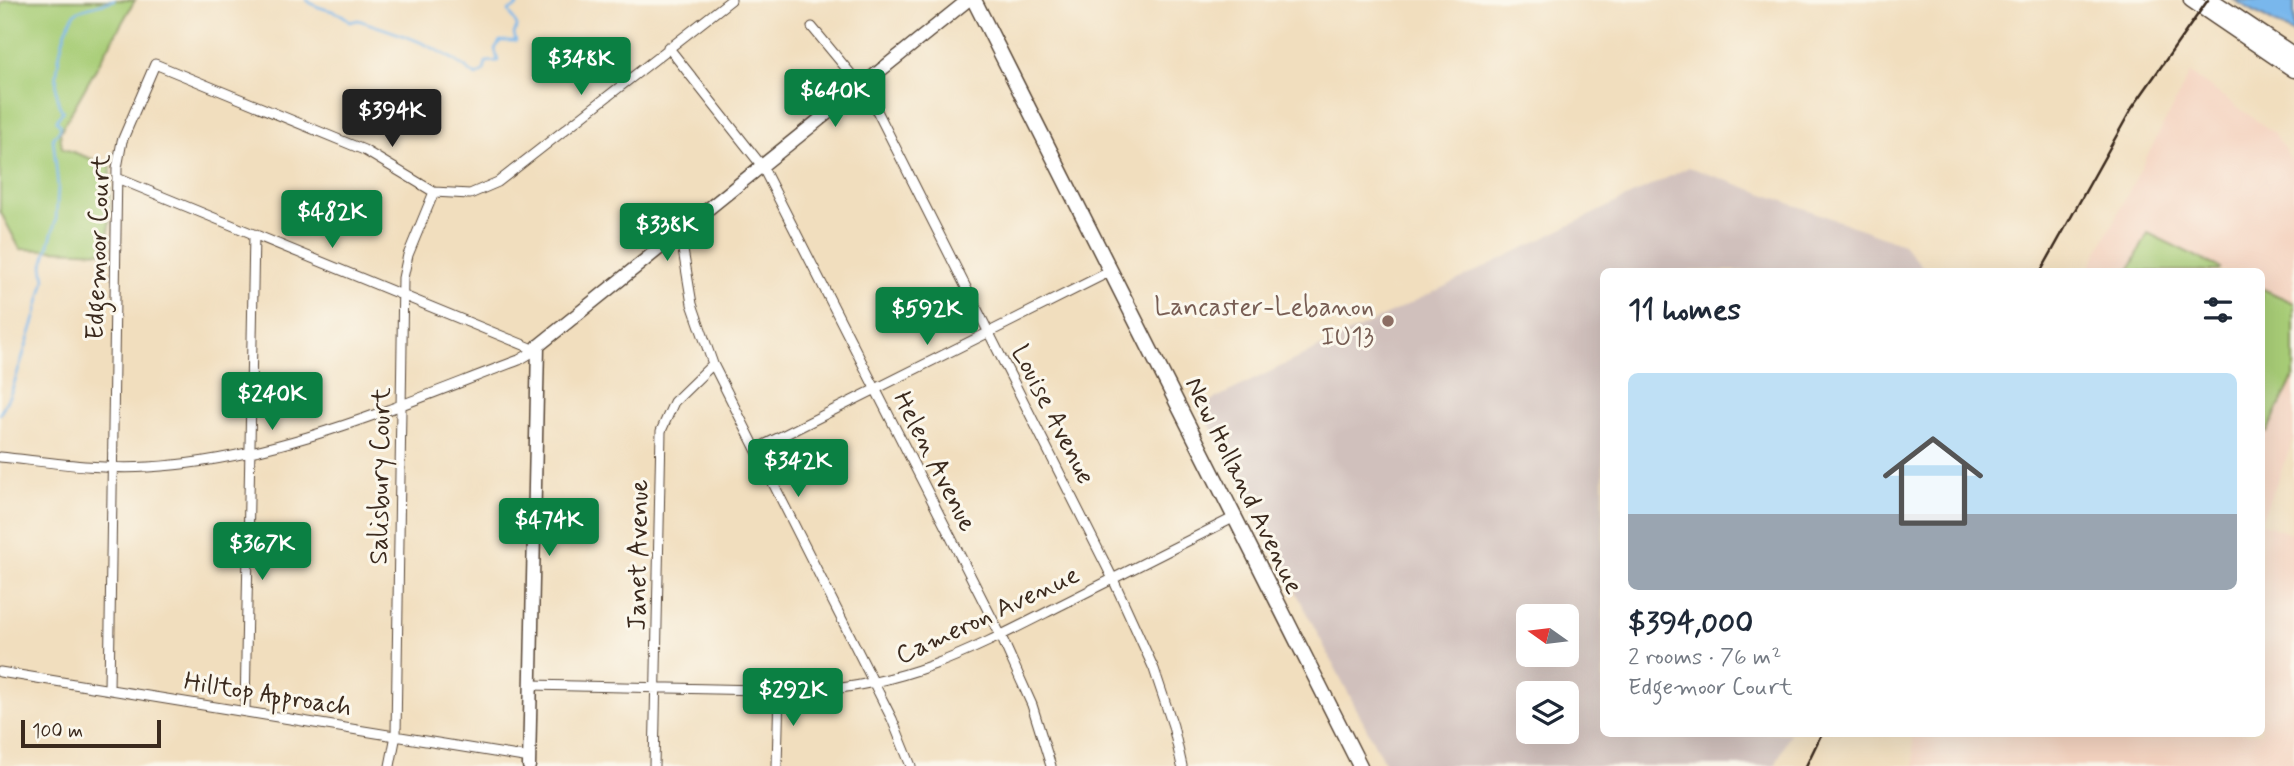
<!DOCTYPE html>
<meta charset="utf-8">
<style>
body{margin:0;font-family:Mynerve,sans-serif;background:#f2f2f3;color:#1f2937;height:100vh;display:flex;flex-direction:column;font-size:26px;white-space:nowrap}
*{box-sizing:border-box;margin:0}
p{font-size:23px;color:#747a83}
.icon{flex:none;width:38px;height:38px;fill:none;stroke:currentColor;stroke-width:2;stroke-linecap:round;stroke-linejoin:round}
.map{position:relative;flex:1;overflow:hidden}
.drawer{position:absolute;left:1600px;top:268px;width:665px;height:469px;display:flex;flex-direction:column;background:#fff;border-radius:10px;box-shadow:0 7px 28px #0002}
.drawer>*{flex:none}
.needle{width:46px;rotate:284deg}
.controls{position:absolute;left:1516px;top:604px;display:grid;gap:14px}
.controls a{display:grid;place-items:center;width:63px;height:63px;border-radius:10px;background:#fff;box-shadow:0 7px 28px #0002;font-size:35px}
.scale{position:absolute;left:21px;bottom:18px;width:140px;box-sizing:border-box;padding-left:7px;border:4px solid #3b2a1e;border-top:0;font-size:19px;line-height:24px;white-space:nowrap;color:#3b2a1e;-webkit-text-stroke:5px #fbf7ec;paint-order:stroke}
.price{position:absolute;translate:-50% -60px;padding:0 16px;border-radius:7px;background:#0b8043;color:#fff;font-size:23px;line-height:46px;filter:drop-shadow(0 2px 4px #0008)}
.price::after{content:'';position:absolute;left:50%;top:42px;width:21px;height:16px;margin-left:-10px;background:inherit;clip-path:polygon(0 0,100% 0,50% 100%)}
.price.selected{background:#222;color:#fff}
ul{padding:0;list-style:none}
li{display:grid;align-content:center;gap:14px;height:371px;padding:0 28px}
li span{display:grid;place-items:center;height:217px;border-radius:10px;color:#555}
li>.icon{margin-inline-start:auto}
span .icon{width:126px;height:126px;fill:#fffc;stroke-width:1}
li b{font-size:30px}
h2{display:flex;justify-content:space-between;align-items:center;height:84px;padding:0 28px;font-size:30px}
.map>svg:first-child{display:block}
</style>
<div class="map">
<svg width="2294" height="766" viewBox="0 0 2294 766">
<rect width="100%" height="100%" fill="#fbf7ec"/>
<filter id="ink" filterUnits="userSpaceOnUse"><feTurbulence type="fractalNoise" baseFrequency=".0143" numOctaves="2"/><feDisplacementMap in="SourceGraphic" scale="14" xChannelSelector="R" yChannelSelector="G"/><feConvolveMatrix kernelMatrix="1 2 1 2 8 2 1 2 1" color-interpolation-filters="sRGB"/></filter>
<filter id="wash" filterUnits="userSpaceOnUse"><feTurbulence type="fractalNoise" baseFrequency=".00686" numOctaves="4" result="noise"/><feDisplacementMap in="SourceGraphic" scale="28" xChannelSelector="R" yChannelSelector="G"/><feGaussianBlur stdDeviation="1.57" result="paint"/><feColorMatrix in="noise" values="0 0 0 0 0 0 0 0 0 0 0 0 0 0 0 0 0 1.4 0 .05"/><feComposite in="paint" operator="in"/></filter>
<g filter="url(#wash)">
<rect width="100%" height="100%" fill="#f1debe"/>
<!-- built -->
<path fill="#f4d3c0" d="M2190,73L2274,133L2294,164V439L2261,521V271H2088Z
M2261,523L2294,535V766H1914L1912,733H2261Z"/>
<!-- industrial -->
<path fill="#d0c0bc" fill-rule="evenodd" d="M1689,167L1903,244L1926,271H1603V733H1790L1775,766H1386L1200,406ZM1528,616H1566V654H1528ZM1528,693H1566V732H1528Z"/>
<!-- green -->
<path fill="#a8cd77" stroke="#727c4a" stroke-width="2" d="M6,0H135L60,132L62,148L111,166L108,252L20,249L0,211V4Z
M2148,233L2220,268L2218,271H2129Z
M2261,288L2294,303V376L2267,432L2261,429Z"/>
<!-- water -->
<path fill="#79b7ec" stroke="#5a7085" stroke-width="2" d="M2234,0H2294V34Z"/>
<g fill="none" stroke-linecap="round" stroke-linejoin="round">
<!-- stream -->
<path stroke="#79b7ec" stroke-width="2.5" d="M307,0C318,12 339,7 350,22L358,20C401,34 441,46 476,76L484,71L486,62L498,61L495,49L500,41H516L514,34L517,26L509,11L517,6L518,0
M0,414L12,390L35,318L45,280L43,265L56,220L58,186L53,137L60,130V124L56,121L63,111C48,98 61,23 78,11C84,7 106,3 114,0"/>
</g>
</g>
<g filter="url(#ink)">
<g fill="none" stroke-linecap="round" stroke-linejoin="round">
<defs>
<path id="street" d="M812,27L870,97L1113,579L1154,669L1173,726L1182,766
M668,47L762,166L1001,636L1032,705L1051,766
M117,178L536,350
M680,232L692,304L713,364L892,719L911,766
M756,449L1111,271
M0,457C49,462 99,470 148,467C277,460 399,405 519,360L536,350
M0,672L530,758
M531,685L812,691C912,684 976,648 1063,604C1120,575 1177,546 1235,517
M109,689L117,168L122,141L155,64L364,150L434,192L470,194L498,182L731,0
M245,710L254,234
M390,766L396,735L403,278L408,255L434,192
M654,766L661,431L674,402L713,364
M777,766L779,690"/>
<path id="secondary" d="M529,766L538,346L968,0"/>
<path id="primary" d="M974,0L1360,766
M2191,0L2294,70
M2212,0L2294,55"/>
</defs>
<!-- street casing -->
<use href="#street" stroke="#564536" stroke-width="11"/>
<!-- secondary casing -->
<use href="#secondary" stroke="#564536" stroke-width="15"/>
<!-- primary casing -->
<use href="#primary" stroke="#564536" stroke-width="17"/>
<!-- street -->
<use href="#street" stroke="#fff" stroke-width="9"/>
<!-- secondary -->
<use href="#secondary" stroke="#fff" stroke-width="12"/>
<!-- primary -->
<use href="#primary" stroke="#fff" stroke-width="14"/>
<!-- rail -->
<path stroke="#3b2a1e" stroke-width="2.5" d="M2041,271L2132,108L2208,0
M1806,766L1822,733"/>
</g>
</g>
<!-- markers -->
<circle fill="#8d6e63" stroke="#fbf7ec" stroke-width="2.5" cx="1388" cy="321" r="7"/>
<g text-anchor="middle" stroke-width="6" stroke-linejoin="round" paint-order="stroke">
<!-- street labels -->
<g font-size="26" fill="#3b2a1e" stroke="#fbf7ec">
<text transform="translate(97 247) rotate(-88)" y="9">Edgemoor Court</text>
<text transform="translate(1054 414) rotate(63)" y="9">Louise Avenue</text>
<text transform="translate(936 461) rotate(63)" y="9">Helen Avenue</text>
<text transform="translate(379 476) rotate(-89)" y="9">Salisbury Court</text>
<text transform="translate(1245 485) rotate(64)" y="9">New Holland Avenue</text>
<text transform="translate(637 555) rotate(-89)" y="9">Janet Avenue</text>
<text transform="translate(987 614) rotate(-25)" y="9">Cameron Avenue</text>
<text transform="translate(268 693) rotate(9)" y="9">Hilltop Approach</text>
</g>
<!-- education labels -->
<g font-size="26" fill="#785e54" stroke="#fbf7ec" text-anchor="end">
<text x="1374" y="315">Lancaster-Lebanon<tspan x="1374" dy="30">IU13</tspan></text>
</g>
</g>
</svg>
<div class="controls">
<a><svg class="needle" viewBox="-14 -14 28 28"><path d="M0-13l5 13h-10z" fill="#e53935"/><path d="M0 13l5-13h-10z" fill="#747a83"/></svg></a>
<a><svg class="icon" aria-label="layers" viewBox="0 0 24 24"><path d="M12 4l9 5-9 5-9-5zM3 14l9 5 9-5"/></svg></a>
</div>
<div class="scale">100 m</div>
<b class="price" style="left:581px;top:97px">$348K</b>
<b class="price" style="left:835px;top:129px">$640K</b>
<b class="price selected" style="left:392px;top:149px">$394K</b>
<b class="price" style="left:332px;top:250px">$482K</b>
<b class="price" style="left:667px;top:263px">$338K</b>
<b class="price" style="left:927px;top:347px">$592K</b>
<b class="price" style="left:272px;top:432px">$240K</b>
<b class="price" style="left:798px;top:499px">$342K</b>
<b class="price" style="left:549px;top:558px">$474K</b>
<b class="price" style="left:262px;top:582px">$367K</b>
<b class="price" style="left:793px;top:728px">$292K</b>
<section class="drawer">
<h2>11 homes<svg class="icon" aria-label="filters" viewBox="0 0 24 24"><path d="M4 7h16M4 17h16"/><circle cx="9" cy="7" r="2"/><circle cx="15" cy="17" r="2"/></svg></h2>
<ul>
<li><span style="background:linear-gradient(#bfe0f5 65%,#9aa5b1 0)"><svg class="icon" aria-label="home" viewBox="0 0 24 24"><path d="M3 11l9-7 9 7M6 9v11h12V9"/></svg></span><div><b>$394,000</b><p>2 rooms · 76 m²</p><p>Edgemoor Court</p></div></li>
</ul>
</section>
</div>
